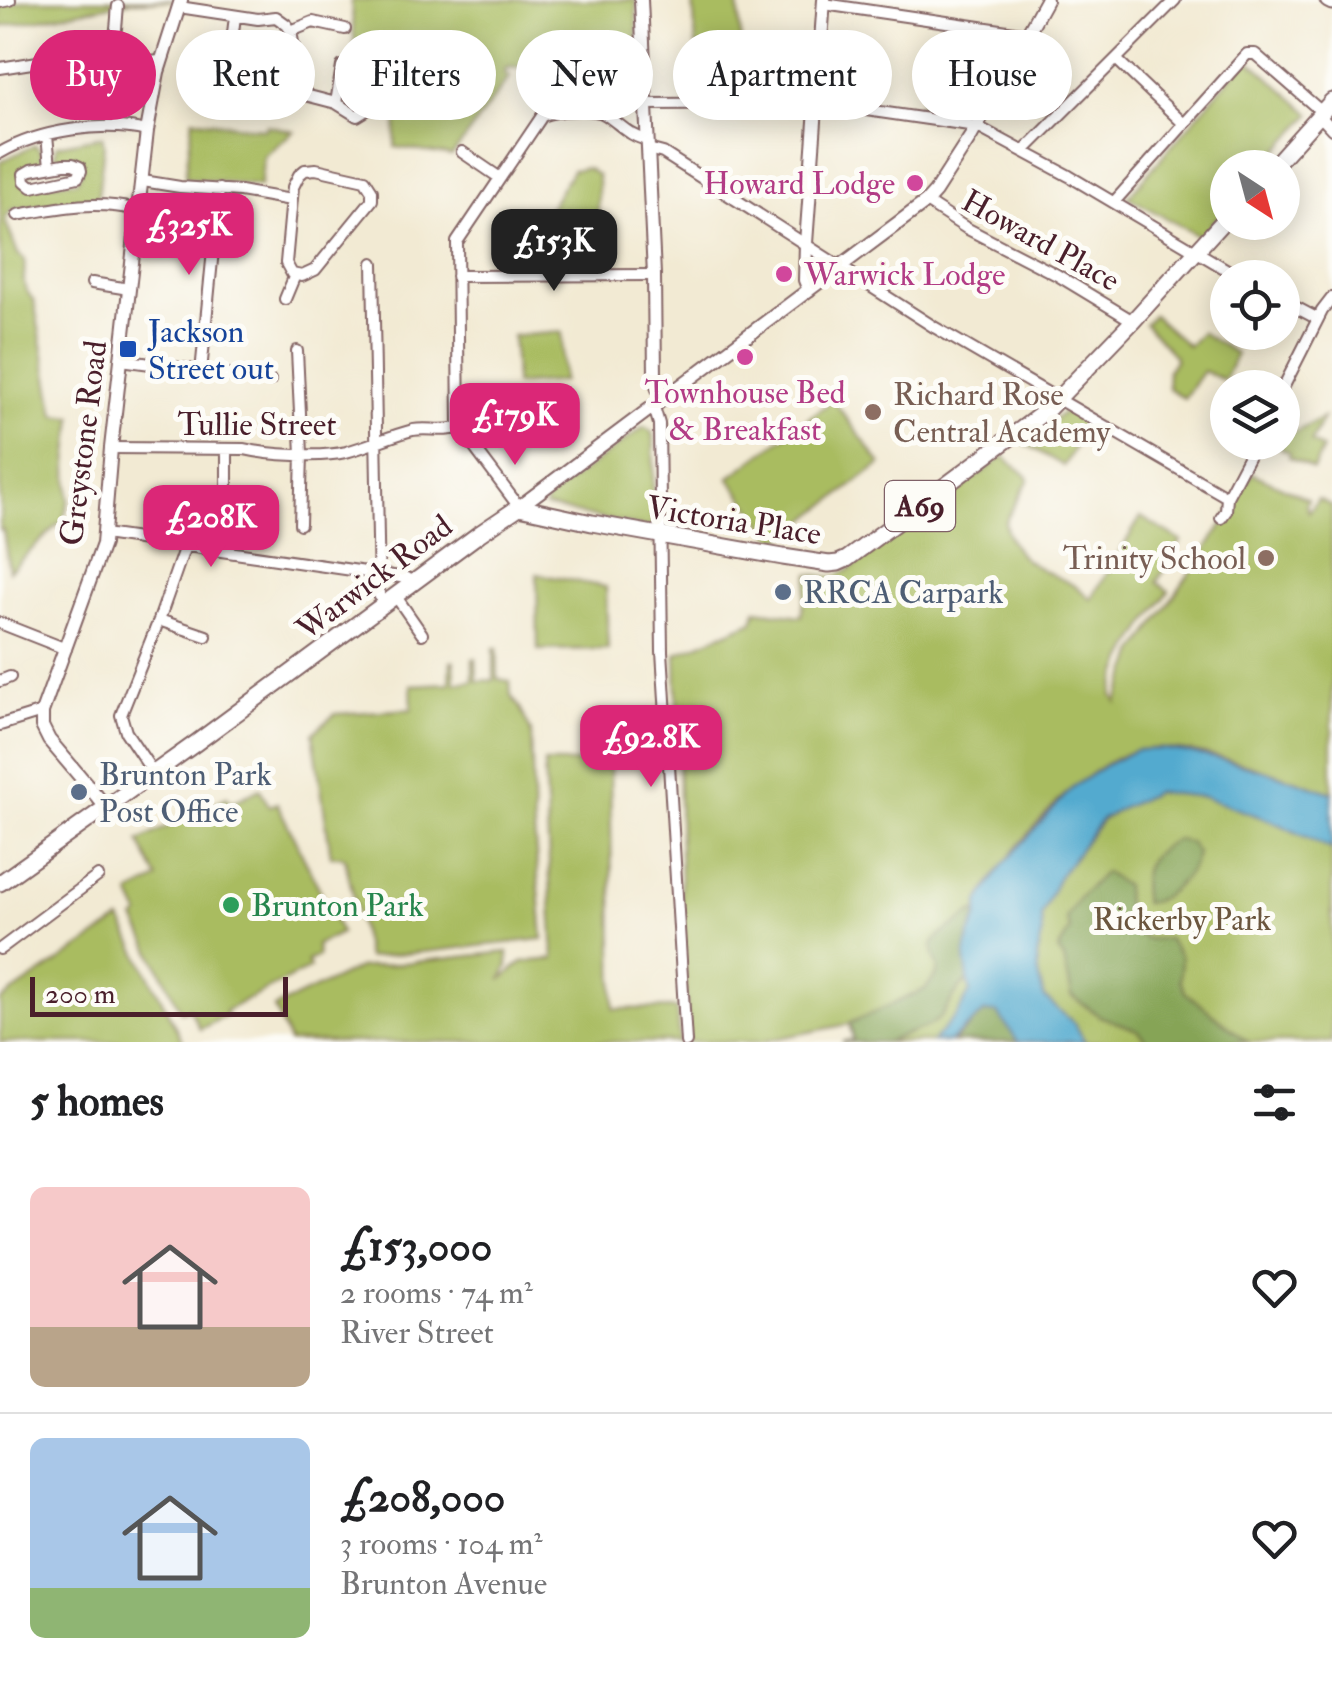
<!DOCTYPE html>
<meta charset="utf-8">
<style>
body{margin:0;font-family:"IM FELL Double Pica",serif;background:#f2f2f2;color:#202124;height:100vh;display:flex;flex-direction:column;font-size:38px;white-space:nowrap}
*{box-sizing:border-box;margin:0}
p{font-size:32px;color:#757577}
.icon{flex:none;width:55px;height:55px;fill:none;stroke:currentColor;stroke-width:2;stroke-linecap:round;stroke-linejoin:round}
.map{position:relative;height:1042px;overflow:hidden}
.drawer{display:flex;flex-direction:column;background:#fff;flex:1}
.drawer>*{flex:none}
.hud{position:absolute;left:30px;top:30px;width:1272px;height:90px;display:flex;gap:20px}
.needle{width:65px;rotate:144deg}
.buttons{position:absolute;left:1210px;top:150px;display:grid;gap:20px}
.buttons a{display:grid;place-items:center;width:90px;height:90px;border-radius:50%;background:#fff;box-shadow:0 5px 25px #0003;font-size:50px}
.scale{position:absolute;left:30px;bottom:25px;width:258px;box-sizing:border-box;padding-left:10px;border:5px solid #4a1f2b;border-top:0;font-size:28px;line-height:35px;white-space:nowrap;color:#4a1f2b;-webkit-text-stroke:8px #fdfcf7;paint-order:stroke}
.price{position:absolute;translate:-50% -85px;padding:0 22px;border-radius:20px;background:#db2777;color:#fff;font-size:32px;line-height:65px;filter:drop-shadow(0 2px 5px #0008)}
.price::after{content:'';position:absolute;left:50%;top:60px;width:30px;height:22px;margin-left:-15px;background:inherit;clip-path:polygon(0 0,100% 0,50% 100%)}
.price.on{background:#222;color:#fff}
ul{padding:0;list-style:none}
li{display:flex;align-items:center;gap:30px;height:250px;padding:0 30px}
li+li{border-top:2px solid #e0e0e0}
li span{display:grid;place-items:center;flex:none;width:280px;height:200px;border-radius:15px;color:#555}
li>.icon{margin-inline-start:auto}
span .icon{width:120px;height:120px;fill:#fffc;stroke-width:1}
li b{font-size:42px}
h2{display:flex;justify-content:space-between;align-items:center;height:120px;padding:0 30px;font-size:42px}
.tag{padding:0 35px;border-radius:45px;background:#fff;box-shadow:0 5px 25px #0003;font-size:35px;line-height:90px}
.tag.on{background:#db2777;color:#fff}
.map>svg:first-child{display:block}
</style>
<div class="map">
<svg width="1332" height="1042" viewBox="0 0 1332 1042">
<rect width="100%" height="100%" fill="#fdfcf7"/>
<filter id="ink" filterUnits="userSpaceOnUse"><feTurbulence type="fractalNoise" baseFrequency=".01" numOctaves="2"/><feDisplacementMap in="SourceGraphic" scale="20" xChannelSelector="R" yChannelSelector="G"/><feConvolveMatrix kernelMatrix="1 2 1 2 8 2 1 2 1" color-interpolation-filters="sRGB"/></filter>
<filter id="wash" filterUnits="userSpaceOnUse"><feTurbulence type="fractalNoise" baseFrequency=".0048" numOctaves="4" result="noise"/><feDisplacementMap in="SourceGraphic" scale="40" xChannelSelector="R" yChannelSelector="G"/><feGaussianBlur stdDeviation="2.25" result="paint"/><feColorMatrix in="noise" values="0 0 0 0 0 0 0 0 0 0 0 0 0 0 0 0 0 1.4 0 .05"/><feComposite in="paint" operator="in"/></filter>
<g filter="url(#wash)">
<rect width="100%" height="100%" fill="#f2ead3"/>
<!-- green -->
<path fill="#a9bc60" stroke="#7a6e46" stroke-width="2.5" d="M29,0H172L132,1L0,27V5Z
M351,0H636L638,62L506,68L505,74L510,76L452,156L395,147L400,74L388,73L387,65L356,62Z
M738,0L741,44L696,46L693,1Z
M1007,52L970,113L918,105L922,99L930,103L933,100L941,105L945,98L940,95L943,89L962,100L965,96L971,98L988,68L981,63L984,57Z
M1247,58L1311,114L1263,167L1228,168L1227,207L1200,237L1128,197Z
M193,119L265,129L266,125L294,131L264,156L260,186L185,178Z
M102,136L104,145L98,197L11,210L5,220L18,254L24,259C27,280 17,280 34,301L55,415L73,417L68,465L69,500L63,520L9,571L3,530H0V162L35,145L41,151L43,166H37L22,184L77,181L83,168L59,163L55,154L57,145Z
M587,168L598,176V220L542,221L572,170Z
M1153,315L1188,346L1201,332L1236,354L1224,380L1203,371L1184,398L1168,388L1167,371L1174,362L1175,357L1145,324Z
M562,332L563,381L515,385L513,336Z
M833,400L881,464L777,542L729,478Z
M1067,410L1089,422L1064,466L1022,442Z
M1323,418L1311,442L1323,449L1313,469L1289,457L1290,453L1279,447L1285,437Z
M644,427L651,431L654,438L652,529L545,507L547,500L563,486Z
M1004,456C1011,465 1026,472 1029,479L1005,522C1012,574 1063,569 1091,599L1141,517L1181,541L1157,582L1169,591C1148,622 1119,657 1113,695L1117,702L1136,652L1223,524L1252,473L1308,499L1306,505L1309,512L1318,499L1332,506V793C1282,775 1192,742 1140,750C1119,753 1090,774 1074,787C1052,804 985,881 979,905C975,920 992,994 997,1010C1001,1021 1011,1032 1018,1042H842L853,1039L849,1024L760,1042H688L681,896L676,654L753,621L756,610L801,616L809,574L834,577L849,570Z
M537,574L606,587L608,649L538,650Z
M494,648H497L498,679L510,681L511,696L520,708L531,732L534,828L543,939L367,958L345,859L341,856H331L313,733L335,714L412,709L411,685L450,683L451,661H454L455,683L473,681V659H476L477,681L494,680Z
M544,763H610L614,1009L676,1008L680,1042H289L274,1008L358,968L508,952V966L501,980L522,962L554,959Z
M260,789L269,806L277,803L341,933L316,945L318,956L307,961L310,968L225,1011L227,1015L200,1029L189,1008L181,1011L135,919L140,915L130,894L158,879L139,841L227,797L231,803Z
M1156,792L1204,797L1272,821L1332,849V1042H1085L1075,1024L1044,997L1038,975L1037,956L1042,936L1041,916L1058,878L1101,821L1120,809Z
M121,920L183,1042H0V1001Z"/>
<!-- forest -->
<path fill="#86a456" stroke="#686240" stroke-width="2.5" d="M1176,839L1190,843L1197,853C1194,872 1165,903 1144,903C1138,869 1147,854 1176,839Z
M1104,872L1125,886L1127,926L1147,939H1168L1181,957L1180,980L1185,992L1248,1042H1148L1137,1030L1099,1016L1072,996L1064,959L1058,951L1070,929L1066,918L1079,898Z
M978,911L965,959L969,980L959,989L941,1017L931,1025L886,1042H842L853,1039L850,1023L924,990L937,975L939,968C928,946 931,940 951,928C962,922 965,914 978,911Z
M985,1012H998L1019,1042H952Z"/>
<!-- water -->
<path fill="#52aacf" stroke="#4e647d" stroke-width="2.5" d="M1164,749C1222,756 1277,774 1332,793V849L1272,821L1204,797L1156,792L1120,809L1101,820L1058,878L1041,916L1042,936L1037,956L1038,975L1044,997L1075,1024L1085,1042H1018L998,1013L985,1012L949,1042H932L957,1015L970,992L965,959L969,937L977,919L979,902L1002,866L1074,786L1106,765L1136,750Z"/>
</g>
<g filter="url(#ink)">
<g fill="none" stroke-linecap="round" stroke-linejoin="round">
<defs>
<path id="minor" d="M0,2L10,0
M824,4L1028,34
M179,7L258,19L276,17L287,25L291,31L313,22L345,29
M291,31L301,89L309,96L336,103
M231,50L235,16
M107,51C118,39 116,21 118,6
M1116,59L1184,124
M342,66L336,103L357,116L370,108L387,110
M0,68L107,51L115,63L120,64L161,61
M645,104L818,103L976,126L1069,176L1241,278
M1320,116L1332,129
M47,135L50,166
M648,149L663,153L934,327L1227,497
M1024,151L1175,0
M462,152L500,178
M0,153C39,130 103,121 147,131
M64,164H73L80,167L81,171L78,177L32,187L25,181L24,174L31,170Z
M316,169L365,180L372,191V200L315,270L302,276L292,274L286,263L293,187L299,175L305,170Z
M143,181L180,187L240,191L291,200
M926,202L966,228L1057,275L1133,321
M1114,202L1247,54H1255L1323,113
M18,215C61,207 94,200 138,210
M373,263L379,595L384,603
M457,276L654,275
M92,283L129,289
M285,299L295,275
M1282,300L1318,319
M297,351L302,454L300,524
M121,360L270,380
M201,372L219,189
M1282,390L1322,311L1332,298
M654,407L659,424L662,651L686,1042
M111,448L244,449C269,455 321,458 346,452C368,446 390,436 413,430C428,427 444,433 459,427
M519,507L459,427L457,242L542,116C555,110 594,107 606,115C620,124 630,137 648,140
M227,515V450
M1221,518L1226,511L1227,497L1256,442
M104,534L407,578L412,582
M395,595L422,634
M159,620L206,636
M0,623L66,649
M0,681L10,677
M0,725L42,712
M154,774L126,732L121,715L159,620L185,546
M0,949L98,876"/>
<path id="tertiary" d="M641,0L654,275L655,378L658,389L666,398
M809,290L805,280L806,243L824,0
M519,507L926,202L935,192L971,136L1046,0
M106,807L49,740L42,726V712L103,544L111,448L147,131L158,72L181,0"/>
<path id="primary" d="M1328,0L1332,2
M1272,168L1332,101
M0,883L196,743L479,534L519,507L592,523L783,557L829,564L838,563L847,559L1047,410L1133,321L1228,216"/>
</defs>
<!-- minor casing -->
<use href="#minor" stroke="#856666" stroke-width="14"/>
<!-- tertiary casing -->
<use href="#tertiary" stroke="#856666" stroke-width="16"/>
<!-- primary casing -->
<use href="#primary" stroke="#856666" stroke-width="19"/>
<!-- minor -->
<use href="#minor" stroke="#fff" stroke-width="10"/>
<!-- tertiary -->
<use href="#tertiary" stroke="#fff" stroke-width="12"/>
<!-- primary -->
<use href="#primary" stroke="#fff" stroke-width="15"/>
</g>
</g>
<!-- markers -->
<g fill="#d1479c" stroke="#fdfcf7" stroke-width="4">
<circle cx="915" cy="183" r="10"/>
<circle cx="784" cy="274" r="10"/>
<circle cx="745" cy="357" r="10"/>
</g>
<rect fill="#1a4fb4" stroke="#fdfcf7" stroke-width="4" x="118" y="339" width="20" height="20" rx="5"/>
<g fill="#8d6e63" stroke="#fdfcf7" stroke-width="4">
<circle cx="873" cy="412" r="10"/>
<circle cx="1266" cy="558" r="10"/>
</g>
<g fill="#5c6f8a" stroke="#fdfcf7" stroke-width="4">
<circle cx="783" cy="592" r="10"/>
<circle cx="79" cy="792" r="10"/>
</g>
<circle fill="#2e9e5b" stroke="#fdfcf7" stroke-width="4" cx="231" cy="905" r="10"/>
<g text-anchor="middle" stroke-width="10" stroke-linejoin="round" paint-order="stroke">
<!-- shield labels -->
<rect fill="#fdfcf7" stroke="#806168" stroke-width="2.5" x="885" y="481" width="70" height="50" rx="8"/>
<g font-size="30" font-weight="bold" fill="#4a1f2b">
<text x="920" y="516">A69</text>
</g>
<!-- hotel labels -->
<g font-size="32" fill="#b23c85" stroke="#fdfcf7" text-anchor="end">
<text x="895" y="194">Howard Lodge</text>
<text x="804" y="285" text-anchor="start">Warwick Lodge</text>
<text x="745" y="403" text-anchor="middle">Townhouse Bed<tspan x="745" dy="37">&amp; Breakfast</tspan></text>
</g>
<!-- street labels -->
<g font-size="32" fill="#4a1f2b" stroke="#fdfcf7">
<text transform="translate(1041 240) rotate(29)" y="11">Howard Place</text>
<text x="257" y="435">Tullie Street</text>
<text transform="translate(83 443) rotate(-83)" y="11">Greystone Road</text>
<text transform="translate(734 520) rotate(9)" y="11">Victoria Place</text>
<text transform="translate(374 577) rotate(-37)" y="11">Warwick Road</text>
</g>
<!-- transit labels -->
<g font-size="32" fill="#164399" stroke="#fdfcf7" text-anchor="start">
<text x="148" y="342">Jackson<tspan x="148" dy="37">Street out</tspan></text>
</g>
<!-- education labels -->
<g font-size="32" fill="#785e54" stroke="#fdfcf7" text-anchor="start">
<text x="893" y="405">Richard Rose<tspan x="893" dy="37">Central Academy</tspan></text>
<text x="1246" y="569" text-anchor="end">Trinity School</text>
</g>
<!-- service labels -->
<g font-size="32" fill="#4e5e75" stroke="#fdfcf7" text-anchor="start">
<text x="803" y="603">RRCA Carpark</text>
<text x="99" y="785">Brunton Park<tspan x="99" dy="37">Post Office</tspan></text>
</g>
<!-- leisure labels -->
<g font-size="32" fill="#27864d" stroke="#fdfcf7" text-anchor="start">
<text x="251" y="916">Brunton Park</text>
</g>
<!-- park labels -->
<g font-size="32" fill="#6b563e" stroke="#fdfcf7">
<text x="1182" y="930">Rickerby Park</text>
</g>
</g>
</svg>
<div class="buttons">
<a><svg class="needle" viewBox="-14 -14 28 28"><path d="M0-13l5 13h-10z" fill="#e53935"/><path d="M0 13l5-13h-10z" fill="#757577"/></svg></a>
<a><svg class="icon" aria-label="locate" viewBox="0 0 24 24"><circle cx="12" cy="12" r="6"/><path d="M12 2v4M12 18v4M2 12h4M18 12h4"/></svg></a>
<a><svg class="icon" aria-label="layers" viewBox="0 0 24 24"><path d="M12 4l9 5-9 5-9-5zM3 14l9 5 9-5"/></svg></a>
</div>
<div class="scale">200 m</div>
<b class="price" style="left:189px;top:278px">£325K</b>
<b class="price on" style="left:554px;top:294px">£153K</b>
<b class="price" style="left:515px;top:468px">£179K</b>
<b class="price" style="left:211px;top:570px">£208K</b>
<b class="price" style="left:651px;top:790px">£92.8K</b>
<div class="hud">
<a class="tag on">Buy</a>
<a class="tag">Rent</a>
<a class="tag">Filters</a>
<a class="tag">New</a>
<a class="tag">Apartment</a>
<a class="tag">House</a>
</div>
</div>
<section class="drawer">
<h2>5 homes<svg class="icon" aria-label="filters" viewBox="0 0 24 24"><path d="M4 7h16M4 17h16"/><circle cx="9" cy="7" r="2"/><circle cx="15" cy="17" r="2"/></svg></h2>
<ul>
<li><span style="background:linear-gradient(#f6c9c9 70%,#b9a48a 0)"><svg class="icon" aria-label="home" viewBox="0 0 24 24"><path d="M3 11l9-7 9 7M6 9v11h12V9"/></svg></span><div><b>£153,000</b><p>2 rooms · 74 m²</p><p>River Street</p></div><svg class="icon" aria-label="heart" viewBox="0 0 24 24"><path d="M12 20l-8-8c-3-5 5-10 8-4 3-6 11-1 8 4z"/></svg></li>
<li><span style="background:linear-gradient(#a9c7e8 75%,#8fb573 0)"><svg class="icon" aria-label="home" viewBox="0 0 24 24"><path d="M3 11l9-7 9 7M6 9v11h12V9"/></svg></span><div><b>£208,000</b><p>3 rooms · 104 m²</p><p>Brunton Avenue</p></div><svg class="icon" aria-label="heart" viewBox="0 0 24 24"><path d="M12 20l-8-8c-3-5 5-10 8-4 3-6 11-1 8 4z"/></svg></li>
</ul>
</section>
